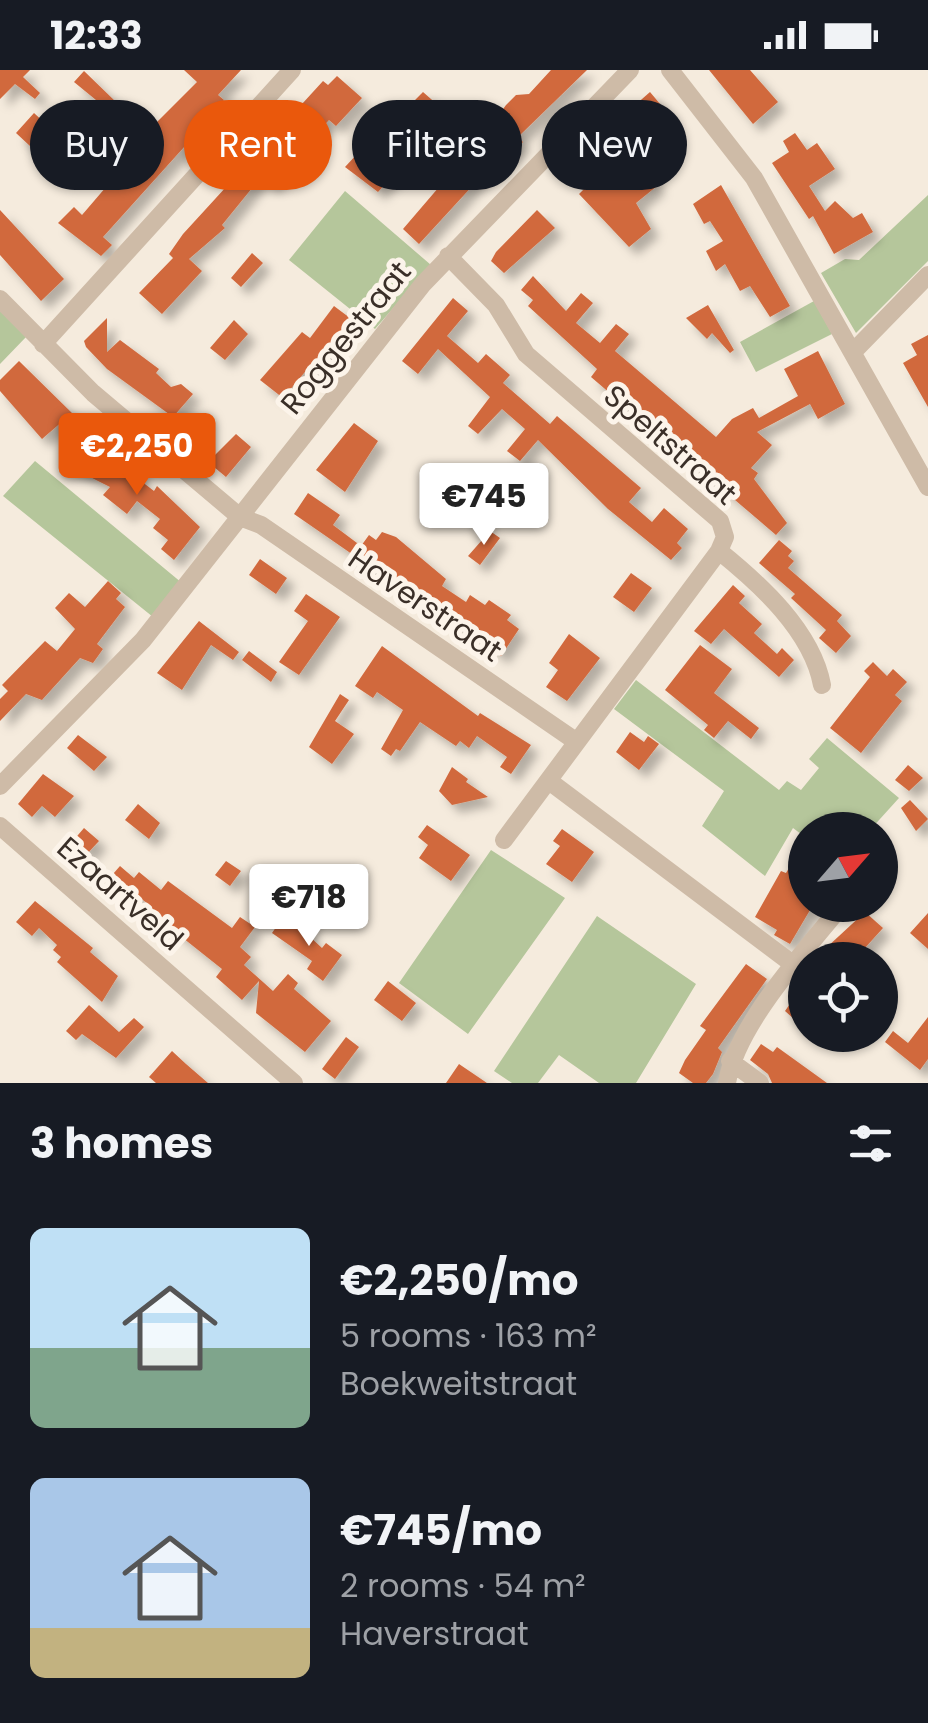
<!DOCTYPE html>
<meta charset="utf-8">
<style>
body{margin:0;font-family:Poppins,sans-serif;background:#242831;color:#f1f3f6;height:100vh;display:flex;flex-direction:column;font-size:38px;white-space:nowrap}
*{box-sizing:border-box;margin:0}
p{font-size:32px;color:#9ea1a6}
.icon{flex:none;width:55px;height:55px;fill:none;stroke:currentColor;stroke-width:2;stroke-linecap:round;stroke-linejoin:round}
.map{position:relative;height:1013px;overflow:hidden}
.panel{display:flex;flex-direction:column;background:#171b24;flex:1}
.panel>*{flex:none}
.guide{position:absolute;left:30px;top:30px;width:870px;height:90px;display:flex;gap:20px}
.needle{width:65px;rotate:62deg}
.tools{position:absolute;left:788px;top:742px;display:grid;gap:20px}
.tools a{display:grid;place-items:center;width:110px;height:110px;border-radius:50%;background:#171b24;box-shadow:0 2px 8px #0004;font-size:50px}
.price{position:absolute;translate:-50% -85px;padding:0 22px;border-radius:10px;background:#fff;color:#222;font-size:32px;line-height:65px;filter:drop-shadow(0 2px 5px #0008)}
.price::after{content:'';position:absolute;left:50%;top:60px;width:30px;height:22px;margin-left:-15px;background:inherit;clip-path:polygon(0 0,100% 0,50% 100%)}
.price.on{background:#ea580c;color:#fff}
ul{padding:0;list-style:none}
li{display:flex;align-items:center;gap:30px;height:250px;padding:0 30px}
li span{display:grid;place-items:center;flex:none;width:280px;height:200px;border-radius:15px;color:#555}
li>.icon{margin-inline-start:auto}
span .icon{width:120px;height:120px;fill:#fffc;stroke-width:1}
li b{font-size:42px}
h2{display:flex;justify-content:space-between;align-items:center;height:120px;padding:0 30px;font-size:42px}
.pill{padding:0 35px;border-radius:45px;background:#171b24;box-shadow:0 2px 8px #0004;font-size:35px;line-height:90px}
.pill.on{background:#ea580c;color:#fff}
.status{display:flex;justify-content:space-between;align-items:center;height:70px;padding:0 50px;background:#171b24;direction:ltr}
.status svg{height:28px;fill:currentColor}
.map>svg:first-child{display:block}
</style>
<div class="status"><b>12:33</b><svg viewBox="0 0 49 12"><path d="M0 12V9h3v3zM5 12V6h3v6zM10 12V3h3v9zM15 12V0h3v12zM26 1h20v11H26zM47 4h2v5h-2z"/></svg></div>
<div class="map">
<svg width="928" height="1013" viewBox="0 0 928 1013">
<defs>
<filter id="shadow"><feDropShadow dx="8" dy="8" stdDeviation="5" flood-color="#0004"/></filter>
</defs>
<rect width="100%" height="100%" fill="#f5ebdd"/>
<!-- green -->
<path fill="#b5c69b" d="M345,121L431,195L375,259L289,190Z
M928,125V191L856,263L821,203L845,189L859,190Z
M814,231L832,264L756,302L740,272Z
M0,238L27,266L0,294Z
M35,391L182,513L153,547L3,426Z
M636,610L779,720L787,711L801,720L819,698L809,689L827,668L899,728L870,760H805V767L793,758L765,806L702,756L724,721L614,639Z
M491,780L565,828L468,964L399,913Z
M597,846L696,914L636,1013H599L559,985L538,1013H512L494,1001Z"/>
<!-- building -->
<path fill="#d1693e" filter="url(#shadow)" d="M0,0H30L23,7L40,23L35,29L15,14L0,29Z
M184,0H241L218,25L224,30L194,66L103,167L112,175L101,186L58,153L74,137L82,145L136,82L126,69L139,55L147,62L197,12Z
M551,0H587L518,67L523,72L509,87L505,83L487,100L419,174L403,159L439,117L428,107L438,95L443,100L468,71L478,79L502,54L496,49L506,35L516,25L529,24Z
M709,0H750L778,32L753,54Z
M84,1L115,31L107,39L74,12Z
M337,6L362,28L336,56L329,50L301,80L298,76L280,96L285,101L271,116L261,107L222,155L225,158L189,189L202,201L162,244L139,223L173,188L169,184L183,164L323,11L328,15Z
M423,22L439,36L428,48L412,33Z
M650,22L671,47L655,61L634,36Z
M34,43L48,56L30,76L16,63Z
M620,53L642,73L626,98L652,105L657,116L636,133L651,159L629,177L579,124L588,115L574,101Z
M795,63L807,80L817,73L835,99L809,116L825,141L835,131L853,148L862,143L873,162L834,184L813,146L809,149L772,93L789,82L783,71Z
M358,83L372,95L381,85L398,100L378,122L345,97Z
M721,115L790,236L770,247L750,216L740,221L725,194L716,201L706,181L723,171L710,151L704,154L693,134Z
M0,140L64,209L41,231L0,185Z
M537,140L555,158L504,203L491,191L496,182Z
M252,183L263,193L241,217L231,208Z
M533,206L566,241L581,223L593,233L576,253L600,273L616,254L629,264L615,281L716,367L732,349L753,338L759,348L798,326L784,299L818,281L845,334L818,349L810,334L757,362L772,375L751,398L758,403L754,409L787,453L776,465L591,307L597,299L528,236L533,230L521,220Z
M453,228L468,241L447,266L478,293L486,284L510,305L503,313L550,354L557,346L641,418L629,432L652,452L664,438L688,459L677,473L682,478L671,490L608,439L538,370L520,391L507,381L525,359L502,339L478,364L468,356L490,327L438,279L418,304L402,291Z
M708,235L734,280L730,283L712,263L707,269L686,248Z
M334,236L350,248L321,294L315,290L283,328L260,310L302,262L310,268Z
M107,248V282L120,270L159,299L156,303L171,317L181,314L193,324L173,347L107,299L86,277L84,271Z
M234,250L248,264L225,290L210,278Z
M928,265V337L903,293L917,285L911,274Z
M19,291L72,343L42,369L0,321V310Z
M354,353L378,371L345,422L316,400Z
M236,364L251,377L226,407L208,392Z
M74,374L124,398L154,421L157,416L200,457L174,490L161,479L168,470L153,458L160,449L137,431L127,444L103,425L110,417L64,394Z
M308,423L340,445L333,455L361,476L369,465L376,470L382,462L396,467L446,509L442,516L466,532L470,525L485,535L489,530L511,545L507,550L519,559L501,586L465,556L462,560L432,539L436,533L411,516L405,518L378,495L375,500L294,444Z
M490,461L500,468L480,495L468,486Z
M779,470L792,481L788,486L794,491L788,498L842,545L837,551L851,566L836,583L819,568L826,560L791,528L795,524L759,493Z
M260,489L287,508L276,524L249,505Z
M631,503L652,518L634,542L613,527Z
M108,511L121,523L116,529L125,537L97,574L103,579L93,593L80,588L42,630L26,624L0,651V629L8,621L2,615L45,571L57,581L75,559L55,538L69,523L85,537Z
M733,515L745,526L739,533L762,554L754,563L777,584L782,578L794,590L779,607L724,559L711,574L694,561Z
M306,524L340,547L299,605L279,592L308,551L294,541Z
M199,551L239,582L233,590L211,575L182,620L157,603Z
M569,564L600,588L567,631L546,617L558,600L549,593Z
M700,575L732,599L714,623L759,658L751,669L728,651L714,668L704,660L708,655L665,620Z
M382,576L478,646L480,643L531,675L511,704L500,697L507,687L477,666L469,678L460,671L456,676L420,652L400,681L396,679L391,686L381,679L403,640L377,622L373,628L355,616Z
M249,581L277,602L271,612L242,590Z
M873,592L887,606L893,599L907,612L895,625L902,631L861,683L830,658L870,607L864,601Z
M340,624L349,630L335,651L354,664L332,694L309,677Z
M630,662L644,672L648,666L659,674L639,700L616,682Z
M78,665L107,687L94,701L67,678Z
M908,695L923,708L909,721L895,710Z
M452,697L468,709L466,712L488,727L452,735L439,721Z
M43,704L74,726L55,747L42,736L32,747L18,734Z
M910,730L928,749L916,761L901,738Z
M138,734L160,753L149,769L125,750Z
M427,755L470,785L451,811L419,788L428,775L418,767Z
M84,758L99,771L86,785L72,772Z
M562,759L594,782L572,812L546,794L560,776L553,771Z
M795,788L805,793V835H813L790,874L774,865L777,860L755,847L781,801L786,803Z
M226,791L241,801L230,816L215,805Z
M120,796L134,808L139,802L161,820L168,811L232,858L240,847L255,857L240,877L251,887L244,895L273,921L288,904L298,913L294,919L331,951L305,982L256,943L259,911L242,930L216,907L222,899L149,841L152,837L134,823L128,830L106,812Z
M35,831L93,878L90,882L118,906L102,932L57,892L61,887L53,880L57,875L39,858L32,866L16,852Z
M865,842L883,858L864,879L849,890H813Z
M928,843V879L910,863Z
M281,850L291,856L294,852L322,878L326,873L342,885L323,911L307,899L312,891L272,863Z
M746,894L767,909L718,978L722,982L713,1004L706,1013H693L679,1003L685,990L706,960L700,956Z
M388,911L416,933L402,951L374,930Z
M805,912V959L785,941Z
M89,935L119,962L134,948L144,957L116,988L82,964L76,970L66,961Z
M928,947V989L920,1000L885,972L893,961L908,973Z
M346,967L359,977L335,1009L322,999Z
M761,974L773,982L777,977L827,1013H772L768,1004L750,990Z
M172,981L186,994L208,1013H156L149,1007Z
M459,994L487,1013H446Z"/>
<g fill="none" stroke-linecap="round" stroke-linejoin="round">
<!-- minor -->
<path stroke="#cebba7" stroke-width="18" d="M670,0L754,108L928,417
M448,186L496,235L526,284L720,451L725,467L719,481C760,514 812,561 822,615
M0,229L93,323L240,447L261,455L577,672
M43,274L292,0
M853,282L928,205
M549,711L794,895
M0,716L143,570L423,214L630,0
M0,756L294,1013
M504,770L719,481
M730,991L760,1013
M727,1013C736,955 805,881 842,835"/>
</g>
<g text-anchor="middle" stroke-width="10" stroke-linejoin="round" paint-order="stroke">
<!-- street labels -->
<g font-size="30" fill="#3a2f28" stroke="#fcf4ea">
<text transform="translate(346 268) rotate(-51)" y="10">Roggestraat</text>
<text transform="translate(670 375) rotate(41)" y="10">Speltstraat</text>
<text transform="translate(425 535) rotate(34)" y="10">Haverstraat</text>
<text transform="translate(120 824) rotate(41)" y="10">Ezaartveld</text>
</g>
</g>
</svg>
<div class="tools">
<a><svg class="needle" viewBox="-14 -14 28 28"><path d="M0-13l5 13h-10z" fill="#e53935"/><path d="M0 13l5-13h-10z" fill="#9ea1a6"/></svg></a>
<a><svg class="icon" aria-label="locate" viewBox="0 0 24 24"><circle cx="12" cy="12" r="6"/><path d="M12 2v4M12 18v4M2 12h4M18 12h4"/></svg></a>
</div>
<b class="price on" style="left:137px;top:428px">€2,250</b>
<b class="price" style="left:484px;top:478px">€745</b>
<b class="price" style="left:309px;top:879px">€718</b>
<div class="guide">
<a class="pill">Buy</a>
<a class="pill on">Rent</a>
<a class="pill">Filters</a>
<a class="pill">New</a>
</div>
</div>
<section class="panel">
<h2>3 homes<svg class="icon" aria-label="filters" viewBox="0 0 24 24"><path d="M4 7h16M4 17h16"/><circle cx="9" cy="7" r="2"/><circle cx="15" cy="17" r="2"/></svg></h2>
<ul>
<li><span style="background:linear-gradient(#bfe0f5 60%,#7fa58c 0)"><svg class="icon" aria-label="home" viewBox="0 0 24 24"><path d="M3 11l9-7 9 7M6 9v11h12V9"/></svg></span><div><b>€2,250/mo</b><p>5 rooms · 163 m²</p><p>Boekweitstraat</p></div></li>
<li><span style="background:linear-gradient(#a9c7e8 75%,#c2b280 0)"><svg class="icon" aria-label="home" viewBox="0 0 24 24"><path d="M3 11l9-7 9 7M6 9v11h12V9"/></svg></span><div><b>€745/mo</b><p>2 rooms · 54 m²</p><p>Haverstraat</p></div></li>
</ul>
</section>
